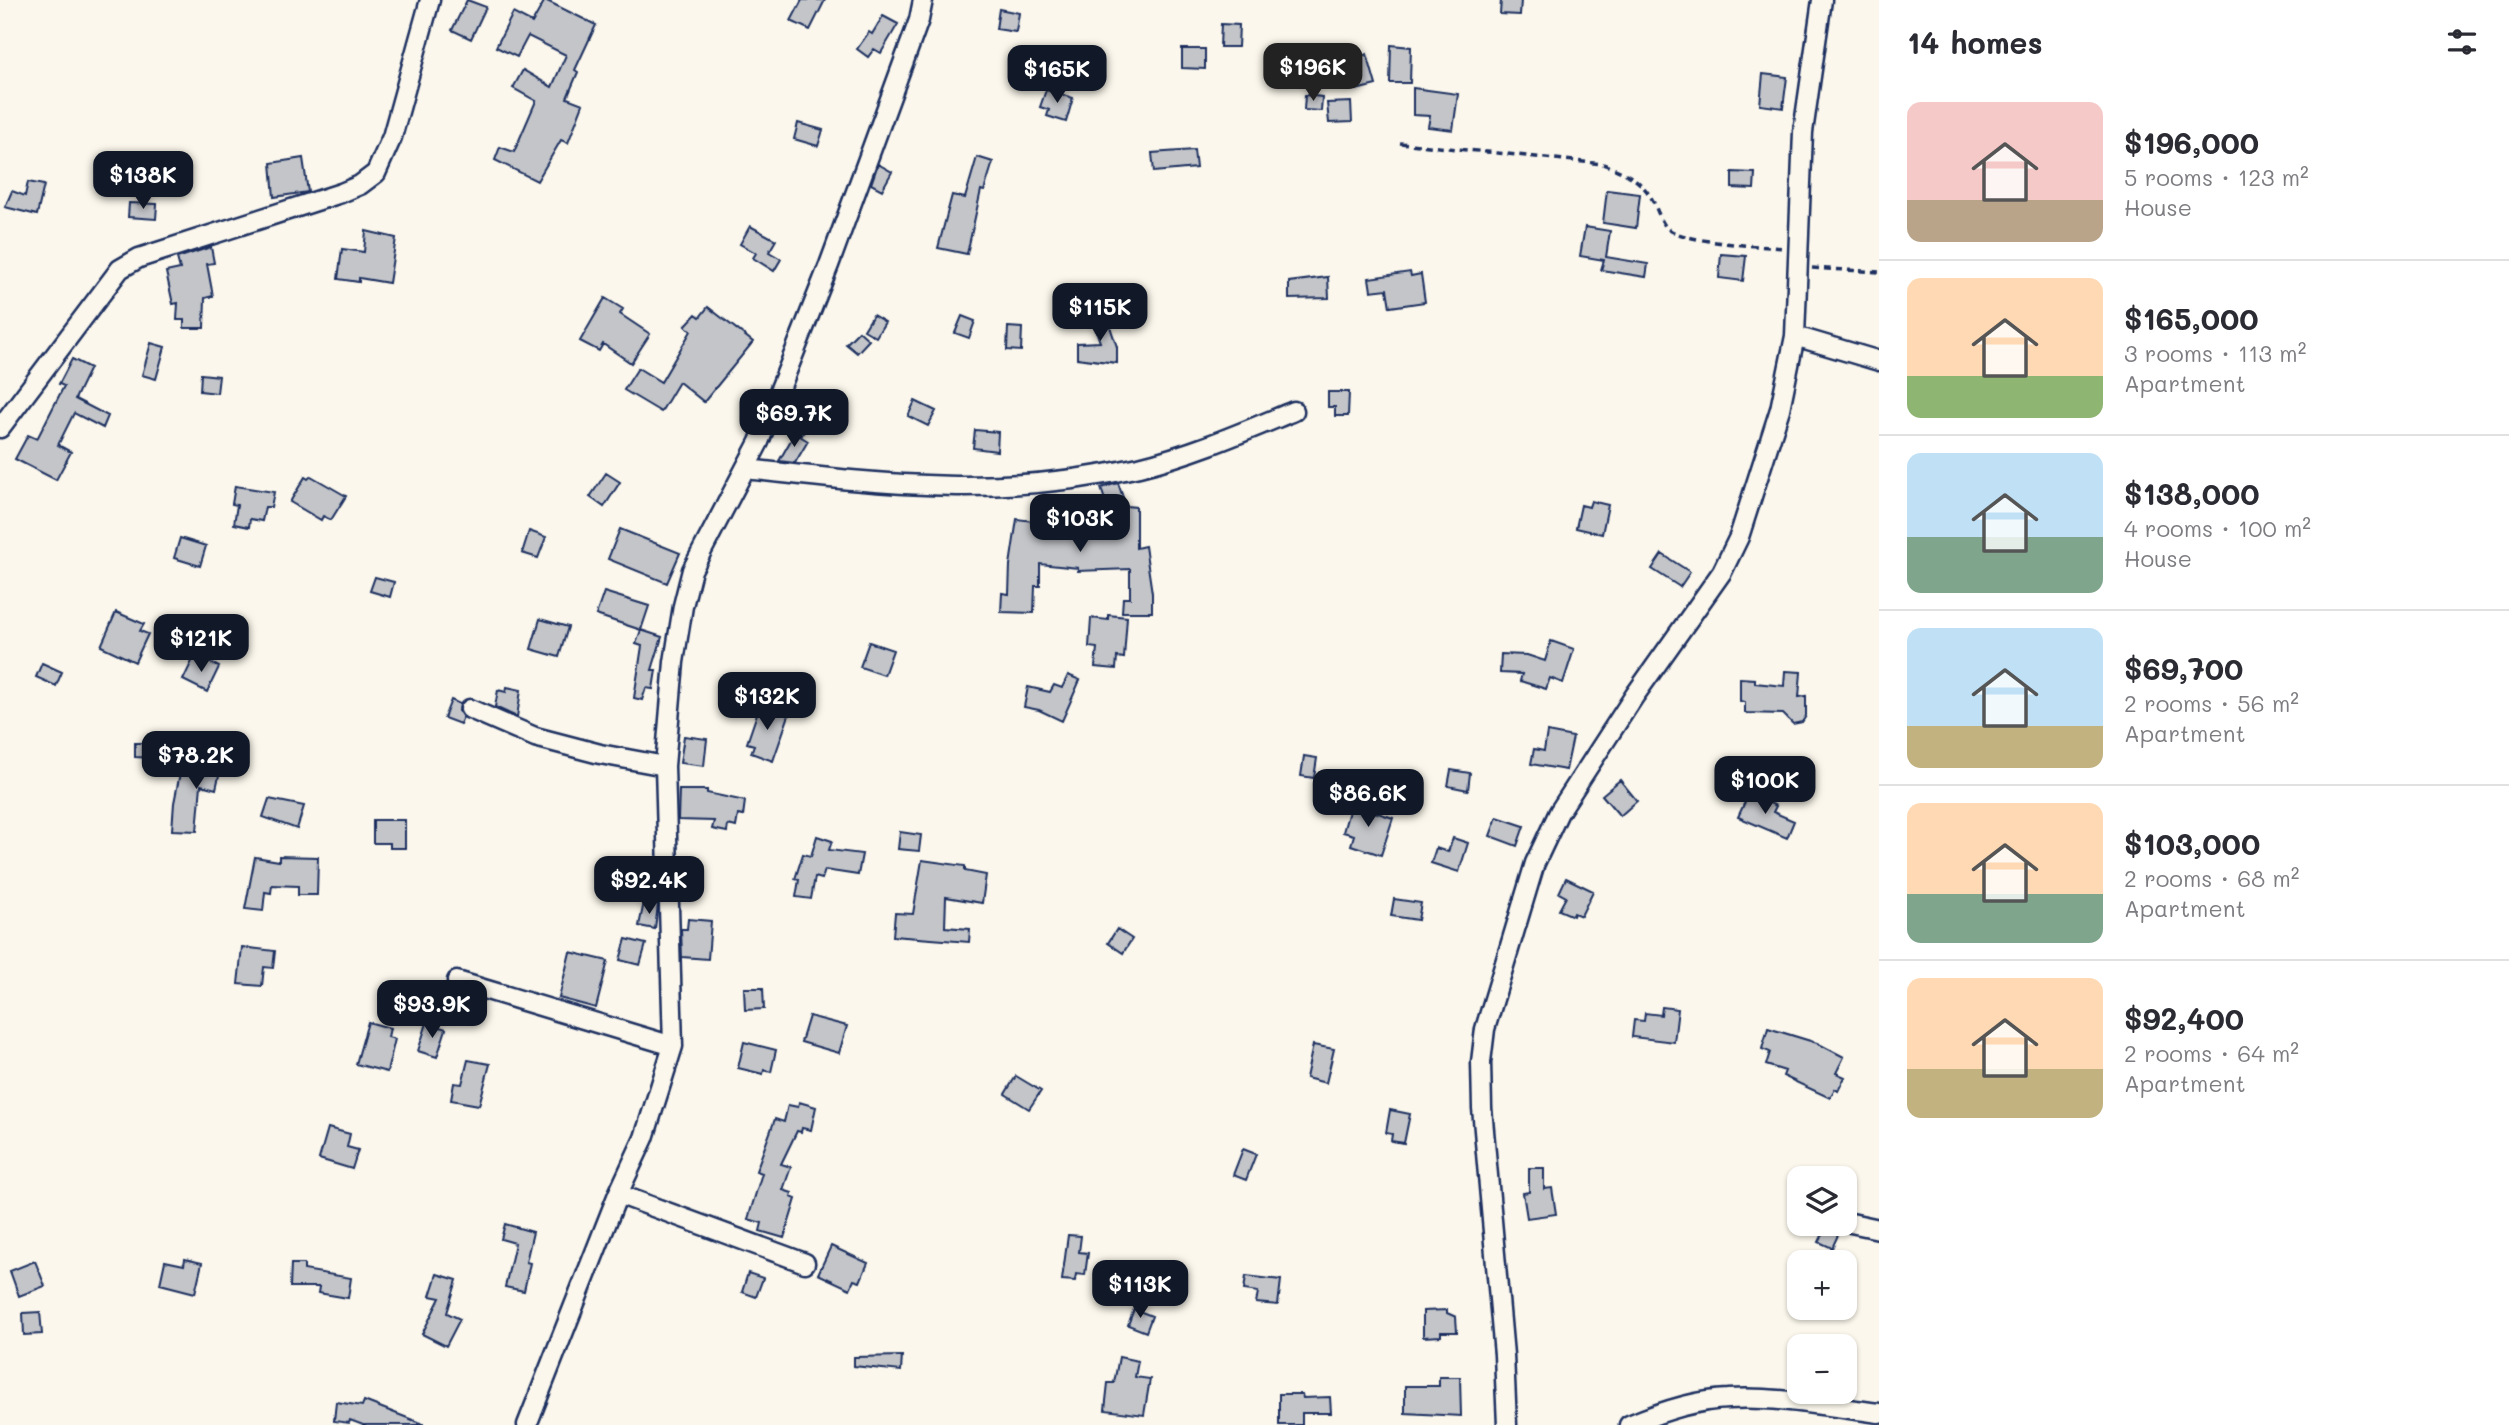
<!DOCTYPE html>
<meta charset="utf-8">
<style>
body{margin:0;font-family:Mali,sans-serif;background:#f2f2f3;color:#2b2b33;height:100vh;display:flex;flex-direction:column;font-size:26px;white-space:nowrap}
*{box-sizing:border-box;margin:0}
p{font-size:23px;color:#7c7c81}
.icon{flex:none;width:38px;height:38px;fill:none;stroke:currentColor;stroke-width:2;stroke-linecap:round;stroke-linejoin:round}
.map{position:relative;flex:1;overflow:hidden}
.panel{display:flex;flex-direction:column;background:#fff;width:630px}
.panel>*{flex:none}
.controls{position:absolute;left:1787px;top:1166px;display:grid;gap:14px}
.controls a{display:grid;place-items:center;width:70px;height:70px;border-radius:14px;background:#fff;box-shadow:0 2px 5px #0004;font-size:35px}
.price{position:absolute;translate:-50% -60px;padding:0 16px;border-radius:14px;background:#111827;color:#fff;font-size:23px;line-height:46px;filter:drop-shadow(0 2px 4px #0008)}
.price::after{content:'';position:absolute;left:50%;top:42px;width:21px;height:16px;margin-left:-10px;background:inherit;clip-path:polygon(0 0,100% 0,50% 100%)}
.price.selected{background:#222;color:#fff}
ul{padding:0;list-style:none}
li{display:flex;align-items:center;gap:21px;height:175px;padding:0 28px}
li+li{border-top:2px solid #e1e1e2}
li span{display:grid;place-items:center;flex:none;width:196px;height:140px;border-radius:14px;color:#555}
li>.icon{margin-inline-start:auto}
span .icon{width:84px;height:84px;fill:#fffc;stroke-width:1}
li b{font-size:30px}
h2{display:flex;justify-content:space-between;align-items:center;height:84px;padding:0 28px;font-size:30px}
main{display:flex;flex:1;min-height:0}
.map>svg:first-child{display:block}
</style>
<main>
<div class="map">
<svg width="1879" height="1425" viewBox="0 0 1879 1425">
<rect width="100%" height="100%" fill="#fbf7ec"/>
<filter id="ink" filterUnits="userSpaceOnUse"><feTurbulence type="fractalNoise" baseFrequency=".0143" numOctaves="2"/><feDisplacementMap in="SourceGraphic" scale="14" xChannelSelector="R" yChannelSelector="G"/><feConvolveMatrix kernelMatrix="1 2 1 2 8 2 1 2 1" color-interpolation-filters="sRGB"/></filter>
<g filter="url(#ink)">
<!-- building -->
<path fill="#c3c5c9" stroke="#1b2f5e" stroke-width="2" d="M467,0L486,7L471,39L452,30Z
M545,0L596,25L575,70L578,72L567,98L583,104L568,143L561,140L537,181L495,160L500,147L514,152L536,101L513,88L523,70L552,87L566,55L528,36L517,57L496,47L513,13L532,23Z
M802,0H825L810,30L791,21Z
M1501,0H1521L1520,15L1500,14Z
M999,9L1019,13L1016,32L996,29Z
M883,16L898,24L881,53L874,49L868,57L857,49L869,32L872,34Z
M1221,24L1239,25L1238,47H1220Z
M1391,45L1411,47L1410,83H1390Z
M1182,49H1205V69L1182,68Z
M1367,54L1376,85L1356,90L1348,60Z
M1763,74L1787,77L1783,108L1760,105Z
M1413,88L1458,94L1453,130L1428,127L1430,116L1413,115Z
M1046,90L1073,98L1066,122L1047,116L1049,110L1040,107Z
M1305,95L1322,97L1321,111L1304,110Z
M1351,102L1352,122L1329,123L1327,103Z
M798,123L823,130L818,146L794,139Z
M1194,150L1196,168L1154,172L1152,153Z
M977,157L993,162L984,191L981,190L967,254L938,248L952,195L965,198Z
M303,158L308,192L274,197L271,163Z
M878,164L892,172L882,190L871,184Z
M1732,172L1755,173L1754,189L1732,188Z
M28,182L44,185L37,215L5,207L12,191L25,196Z
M1607,190L1640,194L1636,228L1603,223Z
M129,203L157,204L156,219L128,217Z
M750,226L776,240L769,252L781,259L774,271L753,258L756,253L740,244Z
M1585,227L1610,231L1606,257L1648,264L1646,277L1601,270L1604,260L1580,256Z
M366,231L396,238L389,283L359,278V282L338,279L342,249L364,252Z
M211,247L214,263L207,264L213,296L205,298L204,328H184V320H177L178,303L173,304L166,272L180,269L177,258Z
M1721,254L1746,256L1743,281L1719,278Z
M1410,272L1411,276L1421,274L1425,302L1390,307L1387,289L1371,291L1369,278Z
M1328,277L1329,298L1289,299V282Z
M605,298L623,309L620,314L650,334L631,363L603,344L599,351L580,341Z
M708,307L753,342L704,402L679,382L661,412L624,390L638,368L661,382L691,331L685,326L696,314L700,317Z
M1105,312L1117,347V363L1077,358V343L1100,342L1091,317Z
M873,315L885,322L876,337L864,330Z
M962,316L975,321L969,338L955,333Z
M1008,327L1022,328L1021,351L1007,350Z
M859,331L869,340L857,353L846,344Z
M151,343L165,347L156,379L142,375Z
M72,359L90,368L75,399L108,416L103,428L74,413L58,445L71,452L56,480L15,459L28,435L37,439L64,386L59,384Z
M201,374L219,376L217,393L200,391Z
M1328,392H1349L1348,416H1335V407H1328Z
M791,395L809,405L805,413L812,417L802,435L782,425L786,417L782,415Z
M915,401L936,411L928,426L908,416Z
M975,430L998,432L997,451L973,448Z
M795,433L808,441L795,463L779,461Z
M606,473L620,482L604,507L590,497Z
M311,476L346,496L331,520L323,516L321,520L290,502L305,477L308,479Z
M1118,483L1126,506L1136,507V548L1145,546L1152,593V612H1122L1123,598H1130V569L1078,571V568L1040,564V586H1035L1034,613L1001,612L1002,593L1009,594L1010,565L1017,519L1076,526V522H1112L1101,488Z
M235,486L274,492L271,507H265L262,521L250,519L249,527L234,524L237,505L232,504Z
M1591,501L1608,505L1602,534L1576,528L1581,505L1589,507Z
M620,529L680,553L667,583L608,559Z
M529,531L546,537L538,558L522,553Z
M180,538L206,546L200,566L174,558Z
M1662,554L1690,572L1680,587L1652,569Z
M375,577L394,582L390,597L370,591Z
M604,592L649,606L641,630L662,637L652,670H656L653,689L646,688L642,700L634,698L642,646L636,644L641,630L596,615Z
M116,612L144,624L140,631L148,634L135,662L101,646Z
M1108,615L1127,617L1124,658L1117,657L1116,669L1095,667L1097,648L1089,647L1091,618L1108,620Z
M540,619L568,627L559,657L531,649Z
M1551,641L1574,649L1563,683L1550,678L1546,689L1520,681L1522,674L1500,673L1501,654L1527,655L1545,661Z
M869,642L893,650L884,675L860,667Z
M195,655L219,667L207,692L183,680Z
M42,663L62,672L56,686L36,677Z
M1785,671L1801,672L1799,697L1806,696V716L1802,722L1793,724L1783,714L1745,713V702L1740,701V678L1755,679V683L1784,686Z
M1068,675L1080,680L1062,721L1039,710L1024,707L1028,687L1050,692L1054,685L1062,688Z
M507,687L521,690L517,717L495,707L498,690L506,692Z
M451,700L460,704L459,711L463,717L460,724L444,718Z
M760,705L789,715L773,761L751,753L754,745L747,743Z
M1547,732L1573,737L1566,770L1531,764L1534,749L1544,751Z
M684,736L707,739L704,766L680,763Z
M135,743H154V758L135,757Z
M213,752L233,757L232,774L220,771L216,789L201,785L197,831L172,830L174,803L181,768L197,772L198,766L210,769Z
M1304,756L1317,758L1314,778L1301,776Z
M1451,770L1470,773L1468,790L1448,786Z
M1620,780L1637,801L1620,816L1602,795Z
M679,790H707V793L745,801L743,816L738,815L736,827L728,825L727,832L712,829L714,821L678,820Z
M1749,793L1776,806L1773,812L1794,821L1787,838L1738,817Z
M269,799L304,806L297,829L263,817Z
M1351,804L1393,818L1381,855L1351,845L1354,835L1343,832Z
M1497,817L1524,826L1517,846L1490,836Z
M373,820H405V848H390V843H373Z
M900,832L921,835L919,851L898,849Z
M817,836L832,841L829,850L862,854L858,875L825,870L822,879L815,877L811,899L796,897L799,880L795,879L803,854L811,856Z
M1453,838L1468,843L1459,872L1431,863L1436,848L1448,852Z
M279,856L318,857L317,895H298V886L272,885L271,893L265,892L263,911L245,909L255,857L279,861Z
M922,860L965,866V871L986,875L982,903L946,897L945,927L970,929L969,942L893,936L895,913L913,914Z
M1566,878L1593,891L1581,916L1574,913L1573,916L1559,910L1566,897L1559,893Z
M1394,899L1421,903L1418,920L1391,916Z
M644,902L658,904L655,929L639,926Z
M688,919L711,921L708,959L682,957L681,929H687Z
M1117,929L1132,939L1123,953L1108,943Z
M626,939L646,944L640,965L620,960Z
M242,947L275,951L273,968L264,967L262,986L238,984Z
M570,952L608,961L596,1008L559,998Z
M744,988H763L764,1009L745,1010Z
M1662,1007L1678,1009L1674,1042L1632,1037L1634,1020L1644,1021L1645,1013L1661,1015Z
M809,1016L847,1026L839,1053L801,1042Z
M368,1022L390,1028L388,1037L395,1039L387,1072L356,1064Z
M427,1023L446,1029L437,1057L418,1051Z
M1768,1028L1817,1043L1844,1057L1836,1073L1845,1077L1838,1091L1835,1089L1830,1098L1783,1076L1785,1071L1766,1065L1770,1052L1762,1049Z
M744,1042L776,1050L771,1072L764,1070L763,1074L738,1068Z
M1313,1045L1334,1049L1326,1083L1306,1078Z
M468,1060L490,1064L479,1105L451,1100L454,1083L462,1084Z
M1016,1076L1041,1091L1029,1109L1005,1094Z
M799,1102L816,1107L811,1130L802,1128L801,1132L797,1131L781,1164L791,1167L783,1190L792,1193L791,1197L796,1199L784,1238L760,1231L762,1223L748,1219L762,1173L756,1171L775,1119L784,1122L788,1105L798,1107Z
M1390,1110L1410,1114L1404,1143L1391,1141L1392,1134L1386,1133Z
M328,1128L350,1134L347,1147L358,1150L352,1169L319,1159Z
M1243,1149L1256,1154L1246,1180L1233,1175Z
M1529,1168H1544V1189L1552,1188L1556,1214L1527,1218L1523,1193L1529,1192Z
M505,1224L533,1232L526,1262L530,1263L524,1291L505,1287L515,1243L501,1239Z
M1827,1226L1839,1233L1832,1248L1819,1242Z
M1068,1235L1081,1236L1079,1252L1088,1253L1085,1275L1076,1274L1075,1281L1062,1280Z
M831,1246L868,1263L860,1282L854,1280L850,1289L818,1274Z
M185,1259L202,1263L195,1293L160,1284L165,1261L184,1265Z
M35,1261L45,1286L19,1296L10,1271Z
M291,1264H304V1270L351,1278L348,1298L318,1293L319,1287H290Z
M748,1273L763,1278L756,1297L742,1292Z
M437,1274L457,1280L447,1313L460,1319L446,1346L422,1334L440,1298L430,1296Z
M1246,1276L1281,1280L1278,1305L1256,1303L1258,1292L1244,1290Z
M1134,1309L1152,1316L1146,1332L1128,1325Z
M1447,1310V1313L1456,1317L1457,1332H1441V1336L1423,1337V1311Z
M40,1312L42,1334L24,1335L23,1313Z
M902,1356L901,1371L854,1366V1357Z
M1119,1357L1138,1361L1135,1377L1150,1379L1144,1415L1105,1410L1108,1383H1114Z
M1439,1377H1460L1461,1416L1405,1413V1386H1439Z
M1279,1394H1302L1303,1398L1330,1397L1331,1413H1302V1425H1279Z
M364,1401L423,1424V1425H363L350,1420L349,1423L334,1421L336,1402L362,1406Z"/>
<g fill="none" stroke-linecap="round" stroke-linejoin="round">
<defs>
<path id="street" d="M1795,336L1879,361
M0,428L120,269L139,258L341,193L360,185L376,173L392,137L430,0
M746,469C881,484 1003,499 1139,467C1193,454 1243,432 1294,411
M470,709L535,737L600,754L665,766
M457,981L673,1046
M618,1194L805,1263
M1851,1223L1879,1229
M527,1425L618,1194L644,1138L673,1046L665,766L674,662L683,606L692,570L759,442L829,265L919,20L923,0
M1507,1425L1504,1355L1482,1108L1481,1062L1485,1029L1535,863L1559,812L1635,695L1722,572L1739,537L1780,409L1795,336L1803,132L1822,0
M1629,1425C1660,1412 1695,1400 1728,1399C1778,1396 1830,1407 1879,1413"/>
</defs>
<!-- street casing -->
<use href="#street" stroke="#1b2f5e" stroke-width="23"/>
<!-- path -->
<path stroke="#1b2f5e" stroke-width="3.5" stroke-dasharray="7 5" stroke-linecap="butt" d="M1400,143L1603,164C1626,173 1643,180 1654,203C1657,210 1661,221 1666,227C1681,243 1760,246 1784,248
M1812,268L1879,272"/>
<!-- street -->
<use href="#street" stroke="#fbf7ec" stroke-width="18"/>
</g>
</g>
</svg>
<div class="controls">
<a><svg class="icon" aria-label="layers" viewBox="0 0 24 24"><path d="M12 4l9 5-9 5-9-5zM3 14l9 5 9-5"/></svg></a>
<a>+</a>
<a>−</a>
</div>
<b class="price selected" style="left:1313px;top:103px">$196K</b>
<b class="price" style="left:1057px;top:105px">$165K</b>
<b class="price" style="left:143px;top:211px">$138K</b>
<b class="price" style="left:1100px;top:343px">$115K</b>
<b class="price" style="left:794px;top:449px">$69.7K</b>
<b class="price" style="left:1080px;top:554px">$103K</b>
<b class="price" style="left:201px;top:674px">$121K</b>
<b class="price" style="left:767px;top:732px">$132K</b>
<b class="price" style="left:196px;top:791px">$78.2K</b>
<b class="price" style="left:1765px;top:816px">$100K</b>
<b class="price" style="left:1368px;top:829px">$86.6K</b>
<b class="price" style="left:649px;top:916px">$92.4K</b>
<b class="price" style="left:432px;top:1040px">$93.9K</b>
<b class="price" style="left:1140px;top:1320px">$113K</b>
</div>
<section class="panel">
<h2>14 homes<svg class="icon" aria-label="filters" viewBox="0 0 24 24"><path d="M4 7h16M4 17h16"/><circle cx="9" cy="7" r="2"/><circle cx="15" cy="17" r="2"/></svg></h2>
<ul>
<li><span style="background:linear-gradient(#f6c9c9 70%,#b9a48a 0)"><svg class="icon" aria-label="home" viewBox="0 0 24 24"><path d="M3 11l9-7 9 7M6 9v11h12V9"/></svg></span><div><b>$196,000</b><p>5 rooms · 123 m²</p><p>House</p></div></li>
<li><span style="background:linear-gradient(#ffd9b3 70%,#8fb573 0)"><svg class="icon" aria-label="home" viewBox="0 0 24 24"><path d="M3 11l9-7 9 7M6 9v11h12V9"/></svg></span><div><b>$165,000</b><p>3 rooms · 113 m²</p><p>Apartment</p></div></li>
<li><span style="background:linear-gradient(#bfe0f5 60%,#7fa58c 0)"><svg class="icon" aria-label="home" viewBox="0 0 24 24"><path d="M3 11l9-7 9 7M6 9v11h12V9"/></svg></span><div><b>$138,000</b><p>4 rooms · 100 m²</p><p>House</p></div></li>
<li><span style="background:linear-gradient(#bfe0f5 70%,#c2b280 0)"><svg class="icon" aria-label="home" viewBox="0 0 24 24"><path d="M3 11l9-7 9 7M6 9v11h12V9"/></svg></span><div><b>$69,700</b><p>2 rooms · 56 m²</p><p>Apartment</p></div></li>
<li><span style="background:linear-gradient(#ffd9b3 65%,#7fa58c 0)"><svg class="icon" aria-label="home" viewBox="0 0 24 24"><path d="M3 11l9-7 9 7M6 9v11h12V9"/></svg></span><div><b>$103,000</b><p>2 rooms · 68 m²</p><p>Apartment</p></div></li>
<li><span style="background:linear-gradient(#ffd9b3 65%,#c2b280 0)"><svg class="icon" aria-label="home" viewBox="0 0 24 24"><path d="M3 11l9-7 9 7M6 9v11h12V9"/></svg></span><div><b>$92,400</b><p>2 rooms · 64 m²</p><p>Apartment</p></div></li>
</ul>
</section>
</main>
